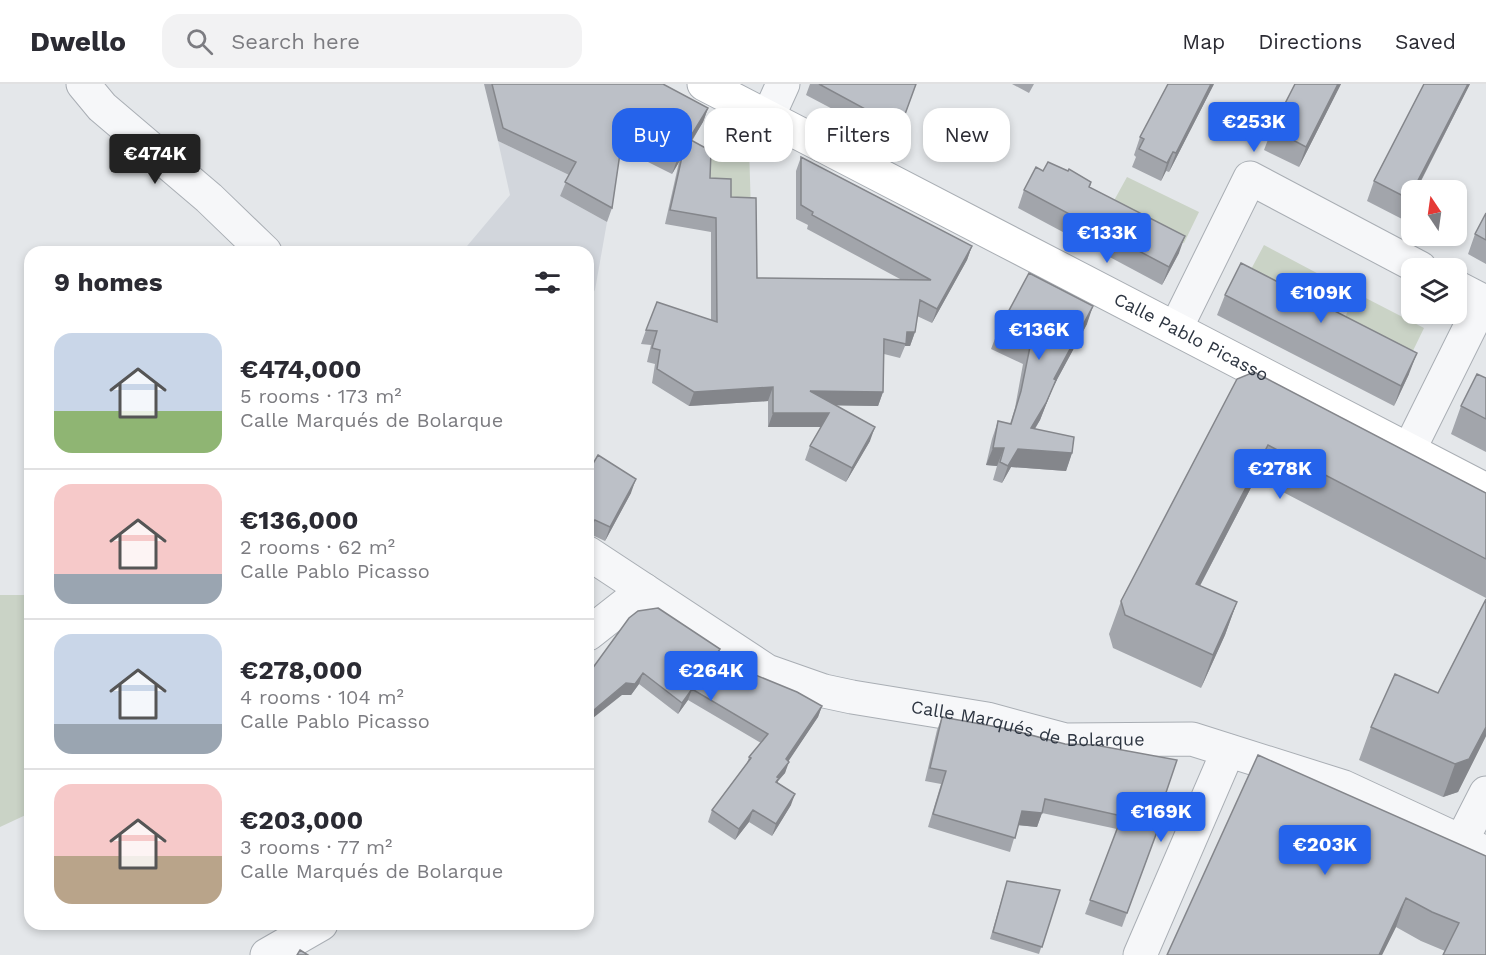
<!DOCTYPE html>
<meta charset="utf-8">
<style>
body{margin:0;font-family:"Work Sans",sans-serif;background:#f2f2f3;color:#2b2b33;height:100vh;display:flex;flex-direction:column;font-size:22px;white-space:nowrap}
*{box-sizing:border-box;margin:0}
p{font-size:20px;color:#7c7c81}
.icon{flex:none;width:33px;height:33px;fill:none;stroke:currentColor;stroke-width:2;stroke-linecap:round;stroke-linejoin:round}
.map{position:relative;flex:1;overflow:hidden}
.drawer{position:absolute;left:24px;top:162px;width:570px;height:684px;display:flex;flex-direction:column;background:#fff;border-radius:18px;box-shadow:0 3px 9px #0003}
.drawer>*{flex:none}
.banner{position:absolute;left:612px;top:24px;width:570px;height:54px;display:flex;gap:12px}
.needle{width:39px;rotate:347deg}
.controls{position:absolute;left:1401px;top:96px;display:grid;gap:12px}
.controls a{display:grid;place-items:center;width:66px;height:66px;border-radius:12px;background:#fff;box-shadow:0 3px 9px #0003;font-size:30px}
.price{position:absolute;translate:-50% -51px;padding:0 14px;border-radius:6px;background:#2563eb;color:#fff;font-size:20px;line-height:39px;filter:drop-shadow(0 2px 3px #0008)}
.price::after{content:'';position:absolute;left:50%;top:36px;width:18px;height:14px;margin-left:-9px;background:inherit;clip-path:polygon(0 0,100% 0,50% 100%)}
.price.selected{background:#222;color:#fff}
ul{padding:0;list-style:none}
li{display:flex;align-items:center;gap:18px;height:150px;padding:0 30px}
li+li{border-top:2px solid #e1e1e2}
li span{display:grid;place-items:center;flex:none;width:168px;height:120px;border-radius:18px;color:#555}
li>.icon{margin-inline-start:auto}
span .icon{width:72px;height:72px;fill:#fffc;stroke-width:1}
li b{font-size:26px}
h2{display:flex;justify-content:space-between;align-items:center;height:72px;padding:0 30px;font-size:26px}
.pill{padding:0 21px;border-radius:18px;background:#fff;box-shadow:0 3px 9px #0003;font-size:21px;line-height:54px}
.pill.selected{background:#2563eb;color:#fff}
header{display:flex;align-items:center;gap:36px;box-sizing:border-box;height:84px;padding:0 30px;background:#fff;border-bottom:2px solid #e1e1e2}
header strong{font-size:28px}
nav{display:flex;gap:33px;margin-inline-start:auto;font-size:21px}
.search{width:420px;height:54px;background:#f2f2f3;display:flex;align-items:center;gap:15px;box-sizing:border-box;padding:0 21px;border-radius:18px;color:#7c7c81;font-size:22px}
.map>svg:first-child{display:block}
</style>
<header>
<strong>Dwello</strong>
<div class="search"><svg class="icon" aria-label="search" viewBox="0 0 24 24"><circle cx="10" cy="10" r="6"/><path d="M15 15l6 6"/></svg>Search here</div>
<nav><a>Map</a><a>Directions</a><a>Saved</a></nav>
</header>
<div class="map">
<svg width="1486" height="871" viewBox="0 0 1486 871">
<rect width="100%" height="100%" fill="#e4e7ea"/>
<!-- built -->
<path fill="#d2d6dc" d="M498,57L571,92L560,112L607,138L595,206L588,215V168H462L510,111Z"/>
<!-- green -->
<path fill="#cad3c6" d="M716,45L749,63L751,128L705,108L699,77Z
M1127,93L1199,128L1184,159L1111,122Z
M1264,161L1330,196L1315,227L1248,191Z
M1356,209L1424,244L1409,275L1342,240Z
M0,511H30V729L0,743Z"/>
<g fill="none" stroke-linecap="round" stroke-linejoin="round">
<defs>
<g id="street">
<path d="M83,0L102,23L209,114L265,168"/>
<path d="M768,33L783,0"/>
<path d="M1176,244L1250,94L1420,184"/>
<path d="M1409,366L1483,217L1456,203"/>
<path id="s1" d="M588,469L767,587L824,607L852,613L987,635L1065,656L1192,655L1344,703L1486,769"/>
<path d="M588,550L644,506"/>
<path d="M1461,758L1486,709"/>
<path d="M267,871L321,840"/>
<path d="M1140,871L1228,667"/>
</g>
<g id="secondary">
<path id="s2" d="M704,0L1486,406"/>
</g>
</defs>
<!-- street casing -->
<use href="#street" stroke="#a9aeb4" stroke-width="35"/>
<!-- secondary casing -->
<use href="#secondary" stroke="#a9aeb4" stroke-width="35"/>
<!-- street -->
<use href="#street" stroke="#f6f7f9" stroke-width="33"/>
<!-- secondary -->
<use href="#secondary" stroke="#fff" stroke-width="33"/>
</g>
<!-- wall -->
<path fill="#a2a5ab" d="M484,0H663L708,24L703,38L692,57L710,94L731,113L757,194L900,195L807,145L808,141L796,135V87L801,73L972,162L967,176L932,239L917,232L915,248L910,262H905L900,274L884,270L883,308L878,322L836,321L870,357L846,398L805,376L810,362L821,343H768V317L689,322L652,299L655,280L647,278L651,261L641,260L646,246L711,236V148L665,140L679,78L672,90L620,64L612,124L607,138L560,112L569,91L498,57Z
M810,0H916L895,58L806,11Z
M1012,0H1034L1029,9Z
M1214,0L1169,88L1166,87L1161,97L1132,83L1136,73L1134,71L1140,53Z
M1295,0H1341L1299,83L1264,66L1272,45Z
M1424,0H1470L1402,135L1367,117L1374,97Z
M1043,87L1091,98L1090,103L1179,169L1162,201L1018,124L1024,106Z
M1486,129V180L1468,170L1475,150Z
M1225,211L1409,290L1394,322L1217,231Z
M1087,240L1053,303L1040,336L1035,345L1072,369L1066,387L1011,383L1002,399L993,396L997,382L986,381L992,355L998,337L1010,340L1015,324L1023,280L991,265L998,247Z
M1486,294V368L1451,350L1461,322Z
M1237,295L1486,409V514L1256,394L1200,502L1237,518L1225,551L1201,604L1113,564L1109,550L1121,517Z
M588,388L631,409L605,457L590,450L588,451Z
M1486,515V652L1458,708L1443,713L1359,676L1371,643L1438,609Z
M717,575L822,622L818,633L788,677L785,689L778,697L777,699L791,721L772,752L749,738L735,756L708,738L712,726L747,679L749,673L761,659L688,616L678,630L639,600L631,611H622L592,585Z
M942,633L1158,745L1122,843L1085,830L1117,745L1042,729L1037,743L1018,741L1010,768L928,743L941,700L925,697L937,646Z
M1486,772V871L1445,867L1421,857L1396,843L1382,871H1167Z
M1007,797L1060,806L1039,870L990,855Z"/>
<!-- shaded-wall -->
<path fill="#84868b" d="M1211,0H1214L1169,88L1176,69Z
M1338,0H1341L1299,83L1306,63Z
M1468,0H1470L1416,106H1413Z
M708,24L703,38L684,69L689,55Z
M684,64L679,78L672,90L677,76Z
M1173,68L1166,87L1161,97L1167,79Z
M1412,110V116L1402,135L1409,115Z
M1185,152L1179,169L1162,201L1169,183Z
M972,162L967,176L932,239L937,225Z
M1093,222L1087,240L1053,303L1040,336L1024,362L1031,344L1054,295Z
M907,248H915L910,262H905Z
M1417,269L1409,290L1394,322L1401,302Z
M773,303L768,317L689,322L694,308Z
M810,307L883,308L878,322L805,321Z
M773,329H829L824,343H768Z
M875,343L870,357L846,398L852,384Z
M1268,361L1256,394L1184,532L1196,500Z
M993,364H1004L997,382L986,381Z
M1018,365L1072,369L1066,387L1011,383L1002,399L1008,382Z
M636,395L631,409L605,457L610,443Z
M595,436L590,450L588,451V437Z
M1237,518L1225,551L1201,604L1213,571Z
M643,589L639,600L631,611H622L588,638V631L626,599Z
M692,605L688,616L678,630L682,619Z
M822,622L818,633L782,687L786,675Z
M1486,643V652L1458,708L1443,713L1455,680Z
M789,678L785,689L778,697L775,705L777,693Z
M795,710L791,721L772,752L776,740Z
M753,726L749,738L735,756L739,745Z
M1022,727L1042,729L1037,743L1017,741Z
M1406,814L1396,843L1382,871H1379Z"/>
<!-- building -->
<path fill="#bcc0c7" stroke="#84868b" stroke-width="1.5" d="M492,0H663L708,24L689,55L711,67L710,94L731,95V113L756,114L757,194L931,196L812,131L813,128L801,121V73L972,162L937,225L920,216L915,248H907L906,260L884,255L883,308L810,307L875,343L852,384L810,362L829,329H773V303L694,308L657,285L660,266L652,264L657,247L646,246L657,218L717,238L716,134L670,126L684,64L677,76L623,49L612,124L565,98L576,78L503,44Z
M819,0H916L900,44Z
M1168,0H1211L1176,69L1173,68L1167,79L1139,65L1144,55L1140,53Z
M1295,0H1338L1306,63L1272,45Z
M1424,0H1468L1413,106H1412V110L1409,115L1374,97Z
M1048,78L1068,87L1069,85L1091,98L1089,103L1185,152L1169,183L1024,106L1036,83L1043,87Z
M1486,129V156L1475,150Z
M1241,179L1417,269L1401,302L1225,211Z
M1029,189L1093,222L1054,295L1056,296L1046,319L1031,344L1074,353L1072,369L1018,365L1008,382L1000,378L1004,364H993L998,337L1011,340L1021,307L1030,263L998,247Z
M1254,288L1486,409V475L1268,361L1196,500L1237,518L1213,571L1125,531L1121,517L1237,295Z
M1477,290L1486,294V335L1461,322Z
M598,371L636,395L610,443L595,436L588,437V388Z
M1486,515V643L1469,675L1455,680L1371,643L1395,590L1438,609Z
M658,524L720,565L714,574L797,608L822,622L786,675L789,678L777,693L779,694L776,698L795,710L776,740L753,726L739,745L712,726L751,674L749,673L768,650L692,605L682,619L643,589L635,600L626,599L588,631V580L592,585L629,534L638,527Z
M942,633L1008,645L1065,660L1095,661L1177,676L1154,744L1158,745L1127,829L1090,816L1122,732L1045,715L1042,729L1022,727L1015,754L933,730L946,687L930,684Z
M1258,671L1486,772V871H1443L1459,839L1432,828L1406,814L1379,871H1167Z
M1007,797L1060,806L1042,863L993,848Z
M300,866L308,871H297Z"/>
<g text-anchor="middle" stroke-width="6" stroke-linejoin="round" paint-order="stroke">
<!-- street labels -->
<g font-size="18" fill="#2d3541" stroke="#f4f5f8">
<text dy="6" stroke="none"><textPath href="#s2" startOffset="549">Calle Pablo Picasso</textPath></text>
<text dy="6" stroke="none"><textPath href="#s1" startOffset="482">Calle Marqués de Bolarque</textPath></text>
</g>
</g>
</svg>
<div class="controls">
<a><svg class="needle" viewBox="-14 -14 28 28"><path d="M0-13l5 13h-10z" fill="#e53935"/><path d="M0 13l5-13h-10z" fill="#7c7c81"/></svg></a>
<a><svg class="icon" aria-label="layers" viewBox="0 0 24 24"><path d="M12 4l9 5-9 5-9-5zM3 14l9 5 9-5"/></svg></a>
</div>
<b class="price" style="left:1254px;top:69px">€253K</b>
<b class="price selected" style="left:155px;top:101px">€474K</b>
<b class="price" style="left:1107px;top:180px">€133K</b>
<b class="price" style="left:1321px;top:240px">€109K</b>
<b class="price" style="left:1039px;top:277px">€136K</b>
<b class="price" style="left:1280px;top:416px">€278K</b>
<b class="price" style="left:711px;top:618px">€264K</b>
<b class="price" style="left:1161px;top:759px">€169K</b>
<b class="price" style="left:1325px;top:792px">€203K</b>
<div class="banner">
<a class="pill selected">Buy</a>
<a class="pill">Rent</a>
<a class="pill">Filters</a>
<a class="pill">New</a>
</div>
<section class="drawer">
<h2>9 homes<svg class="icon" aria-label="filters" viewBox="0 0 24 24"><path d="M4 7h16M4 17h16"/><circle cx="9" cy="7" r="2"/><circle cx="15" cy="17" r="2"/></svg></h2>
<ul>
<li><span style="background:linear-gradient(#c9d6e8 65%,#8fb573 0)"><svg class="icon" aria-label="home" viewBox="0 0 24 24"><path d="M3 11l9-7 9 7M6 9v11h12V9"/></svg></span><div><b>€474,000</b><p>5 rooms · 173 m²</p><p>Calle Marqués de Bolarque</p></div></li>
<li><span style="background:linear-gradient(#f6c9c9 75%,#9aa5b1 0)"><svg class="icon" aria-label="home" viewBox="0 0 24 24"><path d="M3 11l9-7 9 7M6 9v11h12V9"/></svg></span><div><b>€136,000</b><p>2 rooms · 62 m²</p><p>Calle Pablo Picasso</p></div></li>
<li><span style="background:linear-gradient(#c9d6e8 75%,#9aa5b1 0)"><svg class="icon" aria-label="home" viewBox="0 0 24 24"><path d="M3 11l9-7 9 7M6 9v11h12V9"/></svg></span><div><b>€278,000</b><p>4 rooms · 104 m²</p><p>Calle Pablo Picasso</p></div></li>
<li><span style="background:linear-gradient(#f6c9c9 60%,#b9a48a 0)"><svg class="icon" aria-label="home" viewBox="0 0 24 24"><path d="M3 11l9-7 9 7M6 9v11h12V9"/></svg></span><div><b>€203,000</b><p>3 rooms · 77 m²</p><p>Calle Marqués de Bolarque</p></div></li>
</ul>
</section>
</div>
